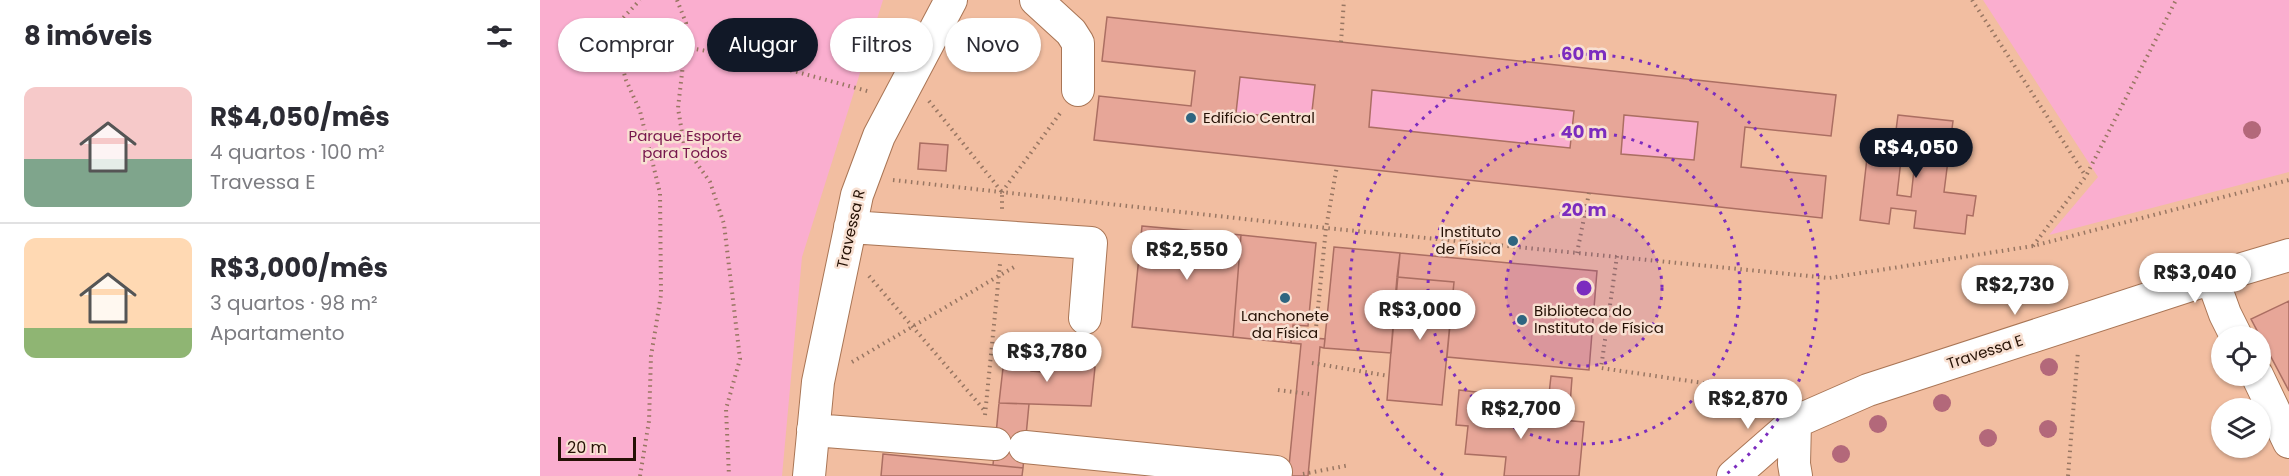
<!DOCTYPE html>
<html lang="pt">
<meta charset="utf-8">
<style>
body{margin:0;font-family:Poppins,sans-serif;background:#f2f2f3;color:#2b2b33;height:100vh;display:flex;flex-direction:column;font-size:22px;white-space:nowrap}
*{box-sizing:border-box;margin:0}
p{font-size:20px;color:#7c7c81}
.icon{flex:none;width:33px;height:33px;fill:none;stroke:currentColor;stroke-width:2;stroke-linecap:round;stroke-linejoin:round}
.map{position:relative;flex:1;overflow:hidden}
.details{display:flex;flex-direction:column;background:#fff;width:540px}
.details>*{flex:none}
.banner{position:absolute;left:18px;top:18px;width:570px;height:54px;display:flex;gap:12px}
.buttons{position:absolute;left:1671px;top:326px;display:grid;gap:12px}
.buttons a{display:grid;place-items:center;width:60px;height:60px;border-radius:50%;background:#fff;box-shadow:0 2px 4px #0004;font-size:30px}
.scale{position:absolute;left:18px;bottom:15px;width:78px;box-sizing:border-box;padding-left:6px;border:3px solid #251105;border-top:0;font-size:16px;line-height:21px;white-space:nowrap;color:#251105;-webkit-text-stroke:4px #f8e0d2;paint-order:stroke}
.price{position:absolute;translate:-50% -51px;padding:0 14px;border-radius:21px;background:#fff;color:#222;font-size:20px;line-height:39px;filter:drop-shadow(0 2px 3px #0008)}
.price::after{content:'';position:absolute;left:50%;top:36px;width:18px;height:14px;margin-left:-9px;background:inherit;clip-path:polygon(0 0,100% 0,50% 100%)}
.price.current{background:#111827;color:#fff}
ul{padding:0;list-style:none}
li{display:flex;align-items:center;gap:18px;height:150px;padding:0 24px}
li+li{border-top:2px solid #e1e1e2}
li span{display:grid;place-items:center;flex:none;width:168px;height:120px;border-radius:12px;color:#555}
li>.icon{margin-inline-start:auto}
span .icon{width:72px;height:72px;fill:#fffc;stroke-width:1}
li b{font-size:26px}
h2{display:flex;justify-content:space-between;align-items:center;height:72px;padding:0 24px;font-size:26px}
.chip{padding:0 21px;border-radius:27px;background:#fff;box-shadow:0 2px 4px #0004;font-size:21px;line-height:54px}
.chip.current{background:#111827;color:#fff}
main{display:flex;flex:1;min-height:0}
.map>svg:first-child{display:block}
</style>
<main>
<section class="details">
<h2>8 imóveis<svg class="icon" aria-label="filters" viewBox="0 0 24 24"><path d="M4 7h16M4 17h16"/><circle cx="9" cy="7" r="2"/><circle cx="15" cy="17" r="2"/></svg></h2>
<ul>
<li><span style="background:linear-gradient(#f6c9c9 60%,#7fa58c 0)"><svg class="icon" aria-label="home" viewBox="0 0 24 24"><path d="M3 11l9-7 9 7M6 9v11h12V9"/></svg></span><div><b>R$4,050/mês</b><p>4 quartos · 100 m²</p><p>Travessa E</p></div></li>
<li><span style="background:linear-gradient(#ffd9b3 75%,#8fb573 0)"><svg class="icon" aria-label="home" viewBox="0 0 24 24"><path d="M3 11l9-7 9 7M6 9v11h12V9"/></svg></span><div><b>R$3,000/mês</b><p>3 quartos · 98 m²</p><p>Apartamento</p></div></li>
</ul>
</section>
<div class="map">
<svg width="1749" height="476" viewBox="0 0 1749 476">
<rect width="100%" height="100%" fill="#fccdb2"/>
<!-- built -->
<path fill="#f2bea1" fill-rule="evenodd" d="M0,0H1749V476H0ZM1682,336H1720V375H1682ZM1682,408H1720V447H1682Z"/>
<!-- green -->
<path fill="#faaecf" d="M0,0H343L262,257L242,476H0Z
M1443,0H1749V172L1509,235L1558,177Z
M700,77L775,85L771,120L696,113Z
M832,90L1034,111L1030,148L829,127Z
M1084,115L1158,122L1154,160L1081,154Z"/>
<!-- building -->
<path fill="#e7a698" stroke="#ab6e62" stroke-width="1.5" fill-rule="evenodd" d="M567,17L1296,95L1291,136L1205,127L1201,167L1286,176L1282,218L554,140L559,96L651,106L655,71L562,61ZM700,77L775,85L771,120L696,113ZM832,90L1034,111L1030,148L829,127ZM1084,115L1158,122L1154,160L1081,154Z
M1358,115L1413,121L1404,192L1436,196L1433,216L1427,215L1425,234L1374,228L1376,211L1351,208L1349,224L1320,220L1328,149L1352,151L1353,145L1366,146V139L1355,138ZM1361,160L1375,161L1371,197L1357,195Z
M380,143L408,145L406,171L378,169Z
M602,226L701,235L693,337L592,327Z
M701,235L776,243L768,326L753,325L751,343L693,337Z
M794,247L860,253L851,353L784,348Z
M860,253L1057,271L1049,370L907,357L914,282L857,277Z
M857,277L914,282L902,405L847,400Z
M1749,301V391L1711,319Z
M751,336L785,339L784,348L780,347L768,476H748L761,344L751,343Z
M503,357L555,367L551,406L459,403L464,359L492,362L491,371L502,372Z
M1011,376L1032,378L1030,405L1008,403Z
M919,390L944,393L942,413L1044,422L1039,476H964L966,457L925,454L928,426L916,425Z
M459,403L489,404L483,468L453,465Z
M343,454L483,468L482,476H341Z"/>
<g fill="none" stroke-linecap="round" stroke-linejoin="round">
<defs>
<path id="minor" d="M496,0L531,32L538,43V90
M310,227L551,243L545,318
M1672,278L1685,314L1696,336
M1717,375L1749,442
M1255,422L1254,464L1256,476
M273,430L455,444
M485,447L736,472
M269,476L278,382L317,195L339,136L411,0
M1193,476L1255,422L1328,390L1672,278L1749,255"/>
</defs>
<!-- minor casing -->
<use href="#minor" stroke="#a97555" stroke-width="34"/>
<!-- path -->
<path stroke="#987662" stroke-width="4" stroke-dasharray="1.5 4.5" stroke-linecap="butt" d="M137,0L146,23L145,47L138,108L144,145L170,182L184,224L200,359L186,409L189,476
M1432,0L1545,175
M801,42L804,0
M145,47L209,59L331,92
M389,101L462,192V209
M353,180L786,228L1289,278L1493,246L1749,180
M462,192L521,112
M1493,246L1546,176L1636,0
M1037,253L1049,193
M1077,256L1061,368L1245,395
M329,276L445,411
M775,338L786,228L797,166
M312,362L474,267
M772,363L849,376
M738,390L769,394
M445,415L460,264
M763,474L810,465
M100,476L109,421L111,356L121,295L120,193L100,111L86,80L76,44L82,19L100,0
M1528,476L1538,351"/>
<!-- minor -->
<use href="#minor" stroke="#fff" stroke-width="32"/>
</g>
<!-- trees -->
<g fill="#b3687a">
<circle cx="1712" cy="130" r="9"/>
<circle cx="1509" cy="367" r="9"/>
<circle cx="1402" cy="403" r="9"/>
<circle cx="1338" cy="424" r="9"/>
<circle cx="1508" cy="429" r="9"/>
<circle cx="1448" cy="438" r="9"/>
<circle cx="1301" cy="454" r="9"/>
</g>
<!-- distance rings -->
<circle cx="1044" cy="288" r="78" fill="#7b2cbf" fill-opacity=".12"/>
<g fill="none" stroke="#7b2cbf" stroke-width="3" stroke-dasharray="3 6">
<circle cx="1044" cy="288" r="78"/>
<circle cx="1044" cy="288" r="156"/>
<path d="M903 475A234 234 0 1 1 1185 475"/>
</g>
<!-- markers -->
<g fill="#2e6580" stroke="#f8e0d2" stroke-width="2">
<circle cx="651" cy="118" r="6"/>
<circle cx="973" cy="241" r="6"/>
<circle cx="745" cy="298" r="6"/>
<circle cx="982" cy="320" r="6"/>
</g>
<g text-anchor="middle" stroke-width="5" stroke-linejoin="round" paint-order="stroke">
<!-- poi labels -->
<g font-size="15" fill="#251105" stroke="#f8e0d2" text-anchor="start">
<text x="663" y="123">Edifício Central</text>
<text x="961" y="237" text-anchor="end">Instituto<tspan x="961" dy="17">de Física</tspan></text>
<text x="994" y="316">Biblioteca do<tspan x="994" dy="17">Instituto de Física</tspan></text>
<text x="745" y="321" text-anchor="middle">Lanchonete<tspan x="745" dy="17">da Física</tspan></text>
</g>
<!-- park labels -->
<g font-size="15" fill="#77164c" stroke="#f8e0d2">
<text x="145" y="141">Parque Esporte<tspan x="145" dy="17">para Todos</tspan></text>
</g>
<!-- street labels -->
<g font-size="15" fill="#251105" stroke="#f8e0d2">
<text transform="translate(311 229) rotate(-77)" y="5">Travessa R</text>
<text transform="translate(1445 352) rotate(-18)" y="5">Travessa E</text>
</g>
</g>
<circle cx="1044" cy="288" r="9" fill="#7b2cbf" stroke="#f8e0d2" stroke-width="3"/>
<g font-size="18" text-anchor="middle" font-weight="bold" fill="#7b2cbf" stroke="#f8e0d2" stroke-width="5" stroke-linejoin="round" paint-order="stroke">
<text x="1044" y="60">60 m</text>
<text x="1044" y="138">40 m</text>
<text x="1044" y="216">20 m</text>
</g>
</svg>
<div class="buttons">
<a><svg class="icon" aria-label="locate" viewBox="0 0 24 24"><circle cx="12" cy="12" r="6"/><path d="M12 2v4M12 18v4M2 12h4M18 12h4"/></svg></a>
<a><svg class="icon" aria-label="layers" viewBox="0 0 24 24"><path d="M12 4l9 5-9 5-9-5zM3 14l9 5 9-5"/></svg></a>
</div>
<div class="scale">20 m</div>
<b class="price current" style="left:1376px;top:179px">R$4,050</b>
<b class="price" style="left:647px;top:281px">R$2,550</b>
<b class="price" style="left:1655px;top:304px">R$3,040</b>
<b class="price" style="left:1475px;top:316px">R$2,730</b>
<b class="price" style="left:880px;top:341px">R$3,000</b>
<b class="price" style="left:507px;top:383px">R$3,780</b>
<b class="price" style="left:1208px;top:430px">R$2,870</b>
<b class="price" style="left:981px;top:440px">R$2,700</b>
<div class="banner">
<a class="chip">Comprar</a>
<a class="chip current">Alugar</a>
<a class="chip">Filtros</a>
<a class="chip">Novo</a>
</div>
</div>
</main>
